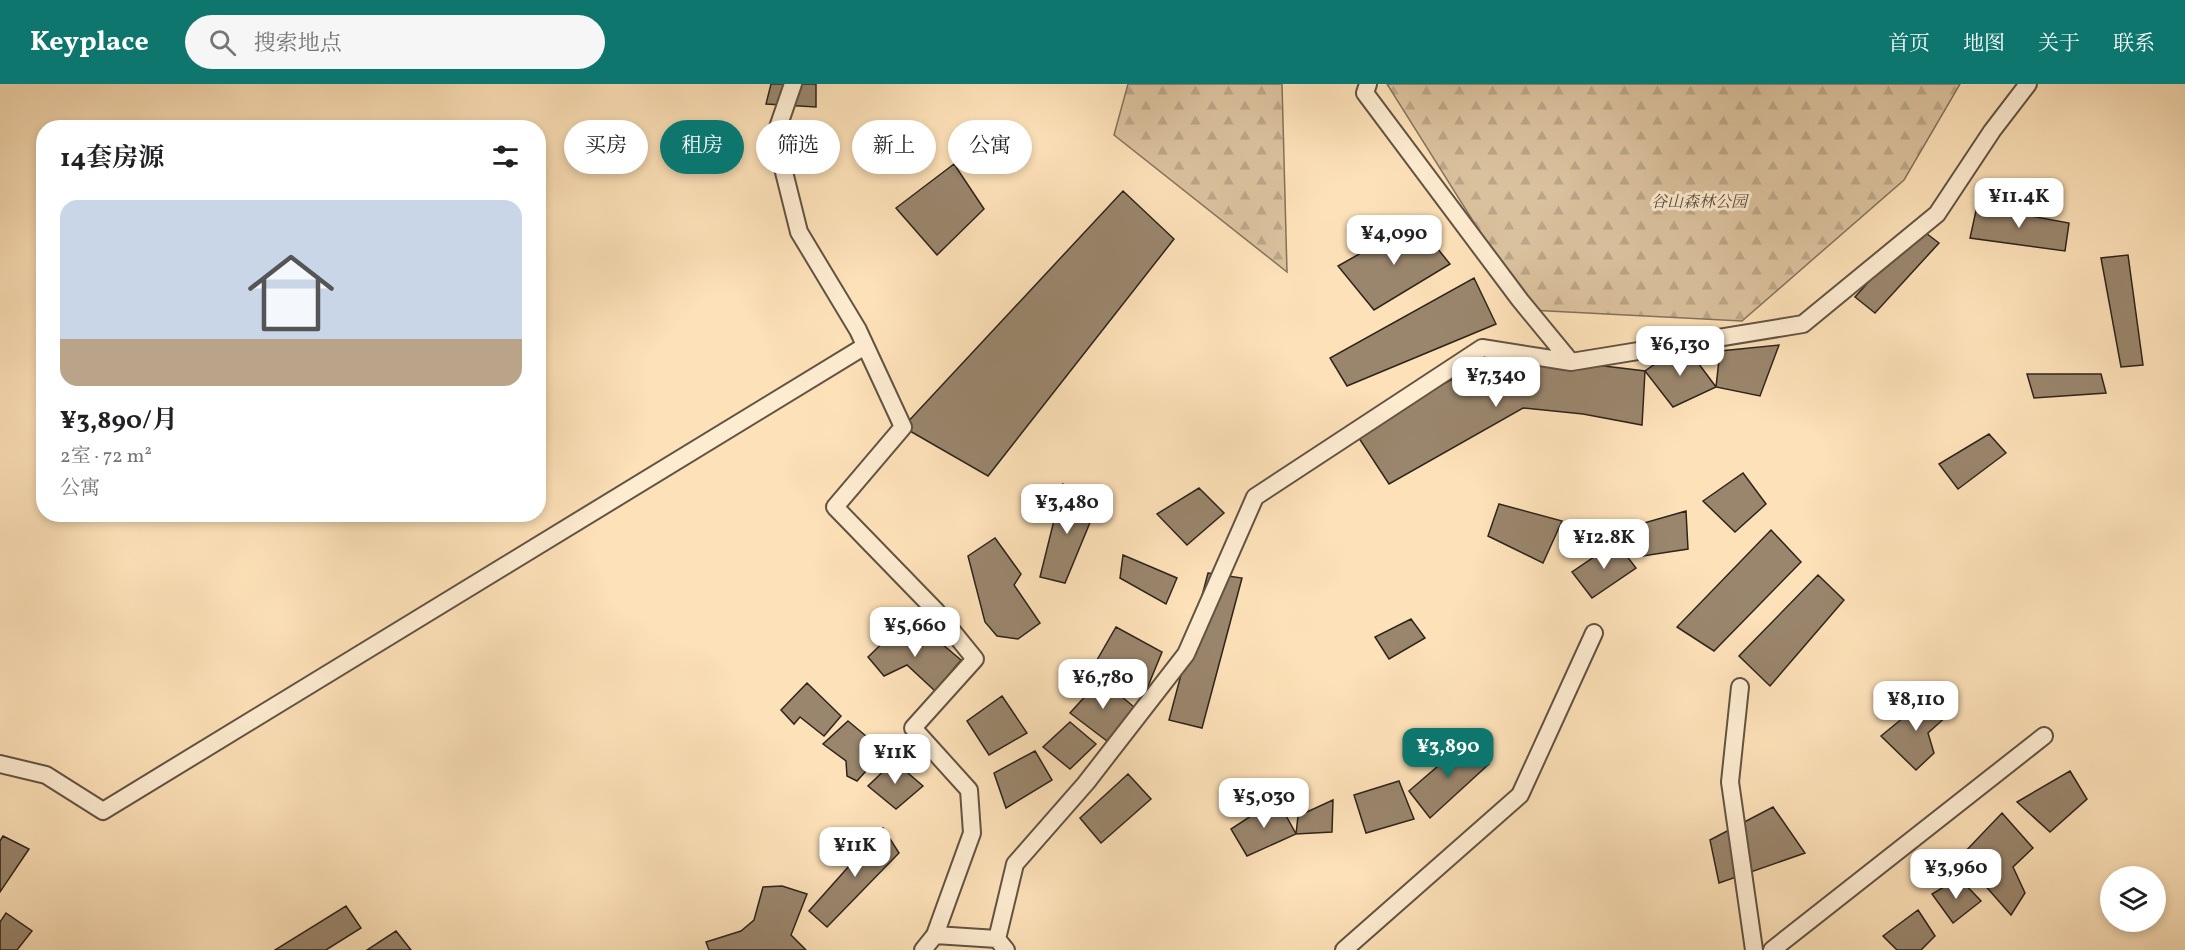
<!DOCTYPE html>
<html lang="zh">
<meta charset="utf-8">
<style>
body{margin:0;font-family:Vollkorn,"Noto Serif SC",serif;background:#f6f6f6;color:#202124;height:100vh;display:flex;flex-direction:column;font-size:22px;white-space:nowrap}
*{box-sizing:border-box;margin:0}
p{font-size:20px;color:#757577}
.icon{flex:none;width:33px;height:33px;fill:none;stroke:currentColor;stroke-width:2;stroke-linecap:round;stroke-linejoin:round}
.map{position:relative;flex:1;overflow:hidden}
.drawer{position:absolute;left:36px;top:36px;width:510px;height:402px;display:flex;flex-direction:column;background:#fff;border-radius:24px;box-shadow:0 3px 9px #0003}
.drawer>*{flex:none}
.hud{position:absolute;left:564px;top:36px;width:570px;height:54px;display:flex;gap:12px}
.controls{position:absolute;left:2100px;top:782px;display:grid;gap:12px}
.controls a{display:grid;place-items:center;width:66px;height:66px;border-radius:50%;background:#fff;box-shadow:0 3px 9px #0003;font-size:30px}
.price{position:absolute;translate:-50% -51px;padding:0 14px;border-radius:12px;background:#fff;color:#222;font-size:20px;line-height:39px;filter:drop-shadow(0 2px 3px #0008)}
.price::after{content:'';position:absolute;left:50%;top:36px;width:18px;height:14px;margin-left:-9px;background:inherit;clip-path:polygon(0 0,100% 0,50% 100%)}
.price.on{background:#0f766e;color:#fff}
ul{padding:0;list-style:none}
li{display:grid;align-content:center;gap:12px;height:318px;padding:0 24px}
li span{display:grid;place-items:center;height:186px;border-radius:18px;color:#555}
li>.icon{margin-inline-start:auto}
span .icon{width:108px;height:108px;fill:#fffc;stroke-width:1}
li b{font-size:26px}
h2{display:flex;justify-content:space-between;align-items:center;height:72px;padding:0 24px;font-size:26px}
.tag{padding:0 21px;border-radius:27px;background:#fff;box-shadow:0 3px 9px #0003;font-size:21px;line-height:54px}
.tag.on{background:#0f766e;color:#fff}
header{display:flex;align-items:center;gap:36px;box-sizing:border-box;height:84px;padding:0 30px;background:#0f766e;color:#fff}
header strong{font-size:28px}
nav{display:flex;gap:33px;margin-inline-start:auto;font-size:21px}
.search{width:420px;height:54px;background:#f6f6f6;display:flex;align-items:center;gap:15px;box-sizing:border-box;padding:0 21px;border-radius:33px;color:#757577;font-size:22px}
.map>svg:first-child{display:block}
</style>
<header>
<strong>Keyplace</strong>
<div class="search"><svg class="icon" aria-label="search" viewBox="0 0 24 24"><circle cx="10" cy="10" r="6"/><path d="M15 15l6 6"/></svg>搜索地点</div>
<nav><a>首页</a><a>地图</a><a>关于</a><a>联系</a></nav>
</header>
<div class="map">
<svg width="2185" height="866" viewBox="0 0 2185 866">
<defs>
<pattern id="forest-firs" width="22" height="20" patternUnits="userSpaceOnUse" patternTransform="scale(1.5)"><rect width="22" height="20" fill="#dac19d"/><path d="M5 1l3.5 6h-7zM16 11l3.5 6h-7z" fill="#bba687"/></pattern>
</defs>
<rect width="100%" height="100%" fill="#fde1b8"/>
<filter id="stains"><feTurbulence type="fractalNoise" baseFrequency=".00333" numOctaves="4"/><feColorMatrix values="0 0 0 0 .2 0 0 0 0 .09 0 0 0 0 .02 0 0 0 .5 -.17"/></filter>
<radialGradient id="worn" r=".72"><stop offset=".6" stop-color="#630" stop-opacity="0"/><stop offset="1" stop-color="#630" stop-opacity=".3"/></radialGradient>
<!-- forest -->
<path fill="url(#forest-firs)" stroke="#84725c" stroke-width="1.5" d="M1128,0H1282L1287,188L1114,51Z
M1387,0H1960L1904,96L1742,237L1529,226Z"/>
<!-- building -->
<path fill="#9a866d" stroke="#2e241c" stroke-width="1.5" d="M771,0H816V23L766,20Z
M954,80L984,125L937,171L896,124Z
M1123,107L1174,155L988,392L903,343Z
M1977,122L2069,139L2065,167L1970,154Z
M1416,138L1450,180L1374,226L1338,182Z
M1918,143L1939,159L1875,229L1855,213Z
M2128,171L2143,281L2121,283L2101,174Z
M1474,194L1496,240L1347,302L1330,274Z
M1684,260L1716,303L1673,323L1645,287Z
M1779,261L1760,312L1716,303L1720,267Z
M1510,278H1571L1645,287L1642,341L1583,330L1523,324L1389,400L1353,345L1453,295Z
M2027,290H2101L2106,309L2034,314Z
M1989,350L2006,369L1958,405L1939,380Z
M1743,389L1766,420L1735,448L1703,417Z
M1063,400L1096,424L1065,499L1040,493Z
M1199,404L1224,429L1187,461L1157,430Z
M1499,420L1562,437L1543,479L1488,452Z
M1686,427L1688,465L1643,472L1637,441Z
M1771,446L1801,478L1714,567L1677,543Z
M995,454L1021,490L1014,501L1040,539L1018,555L997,552L985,538L968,472Z
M1616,458L1636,484L1592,514L1572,488Z
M1123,471L1177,494L1166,520L1120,494Z
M1208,489L1242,494L1202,644L1169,636Z
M1818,491L1844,516L1770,602L1739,572Z
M1411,535L1425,554L1389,575L1375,553Z
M899,543L922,562L936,555L961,576L935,607L907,581L884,592L868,573Z
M1116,543L1162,568L1144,612L1093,583Z
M1101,595L1134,623L1107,657L1070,629Z
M807,599L841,632L824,652L800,633L794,640L781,626Z
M1932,610L1948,631L1928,649L1934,669L1916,686L1881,652Z
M1002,612L1027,649L989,671L967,637Z
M848,637L884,667L857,697L847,692L846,677L823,660Z
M1070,638L1096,660L1070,685L1043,663Z
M1467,657L1489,680L1430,734L1409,707Z
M1035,667L1052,696L1006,724L994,689Z
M894,677L923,702L896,725L868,702Z
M2070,687L2087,715L2050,748L2017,718Z
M1128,690L1151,715L1101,759L1080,734Z
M1399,697L1414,735L1366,749L1354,711Z
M1277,715L1296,750L1247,772L1231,745Z
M1333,716L1332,748L1296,750L1298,732Z
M1773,723L1805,769L1719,799L1710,756Z
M2002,729L2033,764L2013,783L2025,809L2011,831L1960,773Z
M883,744L899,769L827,843L809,827Z
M3,752L29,765L0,808V757Z
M1959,794L1981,817L1953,839L1932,810Z
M782,802L807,810L791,851L806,866H709L706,858L741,847L754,836L763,803Z
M346,822L361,844L326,866H275Z
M1918,826L1935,852L1921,866H1897L1883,852Z
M6,829L32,847L17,866H0V838Z
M396,847L411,866H367Z"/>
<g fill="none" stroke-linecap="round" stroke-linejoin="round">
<defs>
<path id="street" d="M793,0L775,52L799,148L858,246L903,343L835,423L936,527L975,575L913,644L969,706L972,749L935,851
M1368,0L1365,9L1520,216L1571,278L1803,240L1937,130L1992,47L2028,0
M1740,603L1730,698L1754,866
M0,680L46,691L103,727L865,262
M997,855L1015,780L1086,699L1186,570L1255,413L1482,264L1571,278
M923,866L935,851L997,855L1006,866
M1344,866L1520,711L1594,549
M1772,866L2044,652"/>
</defs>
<!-- street casing -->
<use href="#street" stroke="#625343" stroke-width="20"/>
<!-- street -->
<use href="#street" stroke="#feecd1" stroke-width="16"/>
</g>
<g text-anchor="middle" stroke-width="6" stroke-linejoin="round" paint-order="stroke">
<!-- park labels -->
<g font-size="16" font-style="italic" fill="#594b3c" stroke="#feecd1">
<text x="1699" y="123">谷山森林公园</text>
</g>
</g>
<rect width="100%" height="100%" filter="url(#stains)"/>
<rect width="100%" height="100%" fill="url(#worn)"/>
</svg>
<div class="controls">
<a><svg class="icon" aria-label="layers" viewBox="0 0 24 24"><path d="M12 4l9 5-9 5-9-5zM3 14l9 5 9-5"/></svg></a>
</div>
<b class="price" style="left:2019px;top:145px">¥11.4K</b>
<b class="price" style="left:1394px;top:182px">¥4,090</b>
<b class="price" style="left:1680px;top:293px">¥6,130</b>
<b class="price" style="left:1496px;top:324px">¥7,340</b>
<b class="price" style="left:1067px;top:451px">¥3,480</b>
<b class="price" style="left:1604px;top:486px">¥12.8K</b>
<b class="price" style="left:915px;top:574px">¥5,660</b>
<b class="price" style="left:1103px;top:626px">¥6,780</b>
<b class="price" style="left:1916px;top:648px">¥8,110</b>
<b class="price on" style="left:1448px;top:695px">¥3,890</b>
<b class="price" style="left:895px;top:701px">¥11K</b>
<b class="price" style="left:1264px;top:745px">¥5,030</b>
<b class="price" style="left:855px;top:794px">¥11K</b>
<b class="price" style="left:1956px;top:816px">¥3,960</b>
<div class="hud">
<a class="tag">买房</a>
<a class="tag on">租房</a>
<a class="tag">筛选</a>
<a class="tag">新上</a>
<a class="tag">公寓</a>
</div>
<section class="drawer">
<h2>14套房源<svg class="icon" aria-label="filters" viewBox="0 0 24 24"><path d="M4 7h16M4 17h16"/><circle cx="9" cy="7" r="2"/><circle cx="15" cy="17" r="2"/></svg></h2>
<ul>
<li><span style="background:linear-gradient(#c9d6e8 75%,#b9a48a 0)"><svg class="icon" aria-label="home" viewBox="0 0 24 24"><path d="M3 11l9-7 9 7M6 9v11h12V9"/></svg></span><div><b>¥3,890/月</b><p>2室 · 72 m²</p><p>公寓</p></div></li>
</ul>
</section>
</div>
